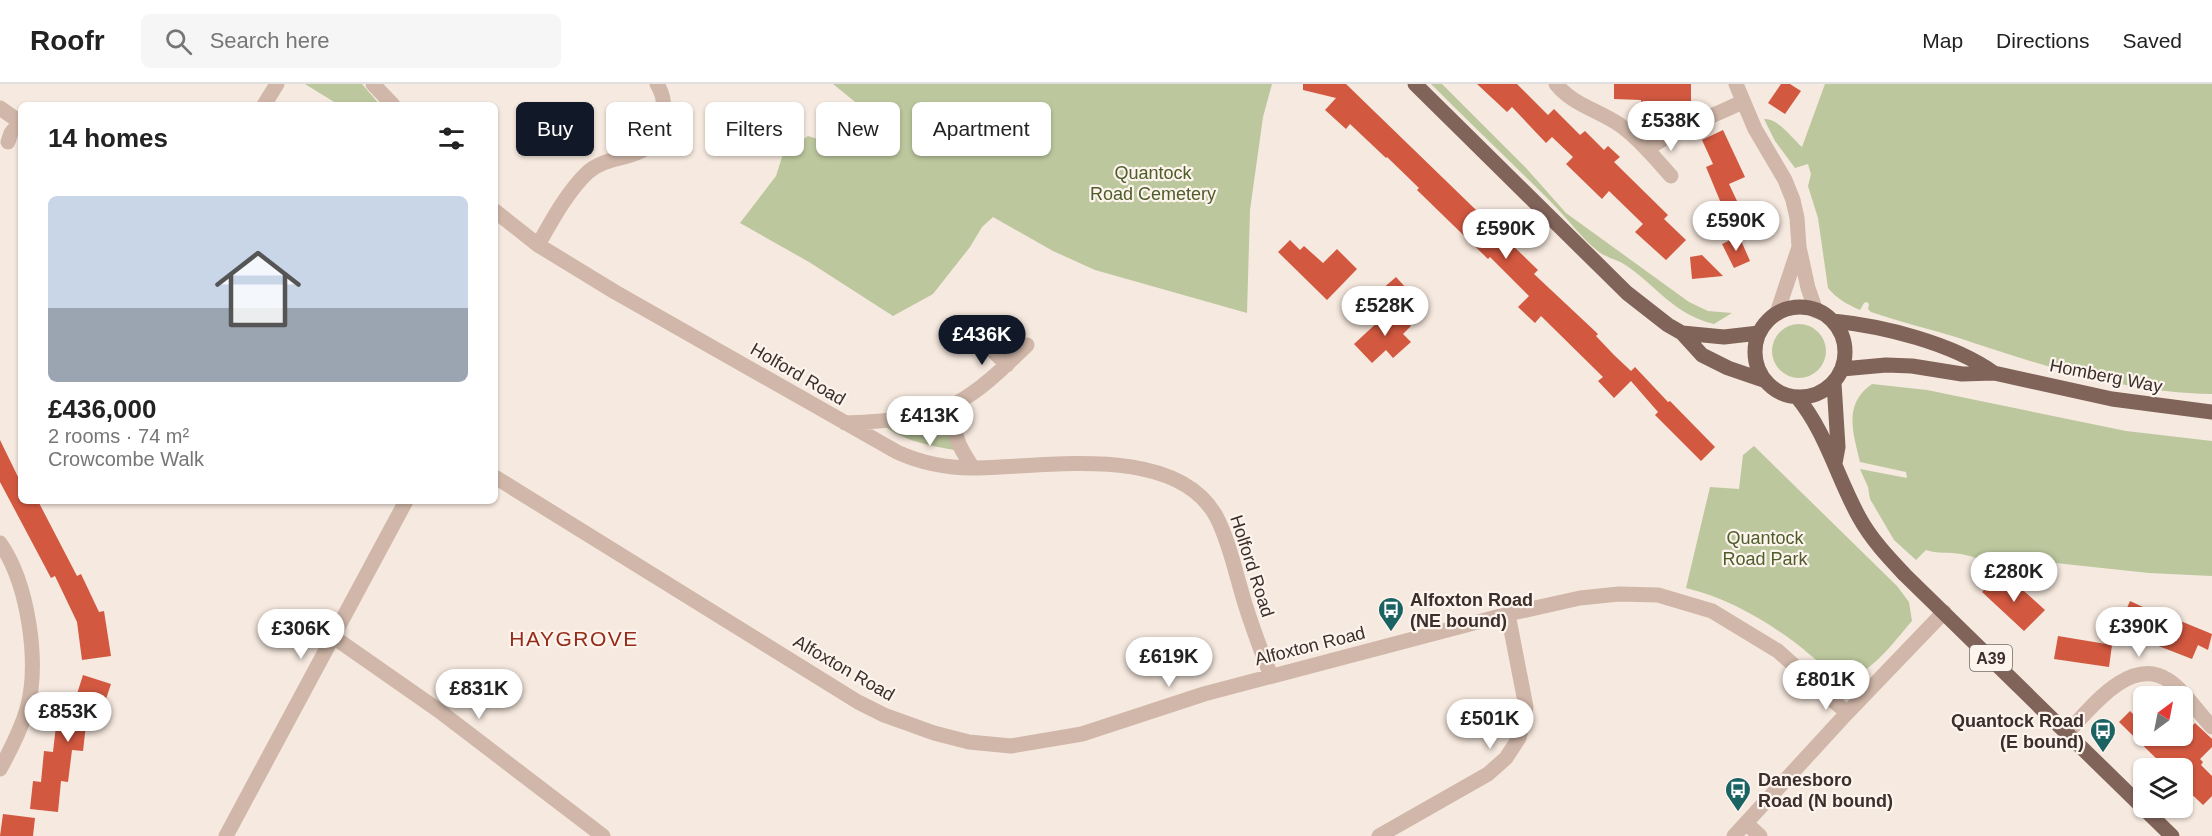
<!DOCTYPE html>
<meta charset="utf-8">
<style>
body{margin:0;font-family:Arial,sans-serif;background:#f6f6f6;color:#222;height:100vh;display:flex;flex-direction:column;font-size:22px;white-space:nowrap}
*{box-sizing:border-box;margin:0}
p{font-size:20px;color:#767676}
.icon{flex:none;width:33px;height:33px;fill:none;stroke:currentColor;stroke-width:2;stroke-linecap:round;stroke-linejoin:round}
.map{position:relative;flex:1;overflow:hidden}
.side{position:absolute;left:18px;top:18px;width:480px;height:402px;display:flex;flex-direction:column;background:#fff;border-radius:9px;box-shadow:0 2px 4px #0004}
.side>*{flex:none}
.banner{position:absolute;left:516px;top:18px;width:570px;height:54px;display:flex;gap:12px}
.needle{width:39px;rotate:32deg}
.controls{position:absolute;left:2133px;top:602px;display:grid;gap:12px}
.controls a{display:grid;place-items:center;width:60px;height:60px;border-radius:9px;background:#fff;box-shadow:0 2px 4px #0004;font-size:30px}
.price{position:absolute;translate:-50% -51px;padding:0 14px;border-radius:21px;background:#fff;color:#222;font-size:20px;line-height:39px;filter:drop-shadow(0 2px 3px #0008)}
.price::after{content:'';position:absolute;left:50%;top:36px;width:18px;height:14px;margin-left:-9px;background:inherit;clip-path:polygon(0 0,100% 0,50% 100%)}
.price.active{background:#111827;color:#fff}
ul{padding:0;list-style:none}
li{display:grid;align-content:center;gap:12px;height:318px;padding:0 30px}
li+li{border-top:2px solid #e0e0e0}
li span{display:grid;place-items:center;height:186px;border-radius:9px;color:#555}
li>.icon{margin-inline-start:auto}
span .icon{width:108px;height:108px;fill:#fffc;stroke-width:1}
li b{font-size:26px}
h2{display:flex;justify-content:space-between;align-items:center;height:72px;padding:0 30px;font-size:26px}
.tag{padding:0 21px;border-radius:9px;background:#fff;box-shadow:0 2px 4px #0004;font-size:21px;line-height:54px}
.tag.active{background:#111827;color:#fff}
header{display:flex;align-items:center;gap:36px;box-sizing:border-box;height:84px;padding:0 30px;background:#fff;border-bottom:2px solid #e0e0e0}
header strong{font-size:28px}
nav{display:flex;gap:33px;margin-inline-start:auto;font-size:21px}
.search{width:420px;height:54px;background:#f6f6f6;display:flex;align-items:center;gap:15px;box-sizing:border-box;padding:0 21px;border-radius:9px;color:#767676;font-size:22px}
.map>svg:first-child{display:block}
</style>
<header>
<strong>Roofr</strong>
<div class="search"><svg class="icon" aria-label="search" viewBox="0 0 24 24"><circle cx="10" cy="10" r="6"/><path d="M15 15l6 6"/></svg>Search here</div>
<nav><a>Map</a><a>Directions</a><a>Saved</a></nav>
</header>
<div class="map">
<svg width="2212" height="752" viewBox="0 0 2212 752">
<rect width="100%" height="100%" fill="#f6e9df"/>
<!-- green -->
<path fill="#bcc79d" d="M305,0H362L380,21H339Z
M833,0H1272L1263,33L1250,126L1247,229L1095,186L1053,167L993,133L982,143L970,163L933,210L893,232L809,178L740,139L776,92L783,70L808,52L840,62L865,26Z
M1431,0H1442L1526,84L1566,129L1689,218L1708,227L1732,229L1714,240C1673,230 1659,204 1627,182C1619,176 1607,174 1599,168C1581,154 1568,135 1552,119C1512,79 1471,40 1431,0Z
M1825,0H2212V310C2125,309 2040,281 1959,254C1930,245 1900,238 1871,228L1868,225L1869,220L1867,218L1864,219L1860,226C1848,221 1836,214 1828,204L1818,134L1808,102L1811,90L1808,80L1795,84L1775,57L1764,35C1778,34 1792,54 1802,63Z
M1772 267a27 27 0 1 1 54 0a27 27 0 1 1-54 0Z
M1872,300L1927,306L2126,347L2212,357V492L2149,489L2009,474C1991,482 1978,473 1961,470C1949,468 1937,470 1926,466L1916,476L1894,456L1870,415L1868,403L1860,385L1907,394L1906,388L1860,378C1853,348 1843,320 1872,300Z
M943,328L948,333L946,345L955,366C931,362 903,357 883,341Z
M1754,362L1897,502L1909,518L1912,537C1892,560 1874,586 1845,597C1827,586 1813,573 1797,560C1762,534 1727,514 1686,504L1710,403L1739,405L1743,371Z"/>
<!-- building -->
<path fill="#d25840" d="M1303,0H1346L1538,186L1534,190L1598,250L1596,252L1614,271L1631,287L1635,283L1668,318L1670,317L1715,363L1701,377L1655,331L1658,328L1631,297L1614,314L1598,297L1603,293L1541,232L1535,239L1518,223L1529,212L1490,173L1488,175L1417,106L1419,104L1387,73L1386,74L1350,40L1346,45L1325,26L1336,14L1303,6Z
M1477,0H1517L1548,31L1554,25L1580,51L1585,47L1604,66L1608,62L1620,73L1614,78L1668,131L1664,135L1686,156L1666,176L1635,148L1643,140L1609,107L1602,115L1566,80L1573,73L1552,53L1546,59L1512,23L1507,28Z
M1614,0H1691V19L1663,18V28L1641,27V16L1614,15Z
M1781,0H1790L1801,7L1785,30L1768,19Z
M1723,46L1745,93L1729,100L1737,117L1723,124L1706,83L1713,80L1702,56Z
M1757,123L1765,143L1745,152L1736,132Z
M1739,152L1750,177L1734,184L1722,160Z
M1290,156L1300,166L1304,162L1323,179L1337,165L1357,185L1327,216L1278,168Z
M1702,171L1723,192L1692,195L1690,173Z
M1396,193L1418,217L1403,230L1381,206Z
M1394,223L1411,242L1403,250L1411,258L1393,274L1386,266L1372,279L1354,260Z
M0,356L21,399V417H38L77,492L81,490L99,528L104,527L111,572L82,576L77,538L55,492L51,494L0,398Z
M1996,493L2010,505L2015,499L2045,526L2024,547L1982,508Z
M2130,517L2143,523L2138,537L2124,531Z
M2146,533L2175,545L2178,536L2212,550L2208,566L2198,561L2192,575L2138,554Z
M2058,552L2112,561L2109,583L2054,575Z
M83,591L111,600L99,636L87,632L83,667L72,666L68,698L61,697L58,728L30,725L33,697L41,698L44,667L53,668L57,633L69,635Z
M2144,623V651H2182L2186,644L2188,646L2195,639L2212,655V663L2200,675L2203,678L2201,681L2212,692V712L2203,721L2182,701V684H2166L2119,638L2130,627L2135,632Z
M3,730L35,734L33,752H0Z"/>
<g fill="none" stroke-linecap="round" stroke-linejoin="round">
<!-- street -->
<path stroke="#d0b7a9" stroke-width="15" d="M373,0L393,21
M1556,0C1573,21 1598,26 1620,41C1639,55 1655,74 1671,92
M1736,0L1755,45L1785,96L1793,116L1797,134L1799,163L1808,204L1816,227
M264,21L277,0
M0,24L20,38
M8,58L11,49L21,37
M1648,65C1677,44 1710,34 1742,18
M495,127L538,161L615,208L897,368C921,379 946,384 973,384C1043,384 1174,358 1216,432C1228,455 1234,482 1241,506C1249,536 1260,564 1271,592
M538,161C552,136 567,108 588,88C613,66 654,82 663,35C665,22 664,11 657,0
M1777,229L1799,163
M992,266L1007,281
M953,321C955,353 955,357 973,384
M845,339C876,338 927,335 955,320C983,305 1004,283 1027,261
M495,393L858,618L884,631L934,649L969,658L1011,662L1082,650L1204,610L1508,530L1580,514L1619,510L1658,511L1712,527L1778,567L1847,629
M0,459C28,499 40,578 27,625C21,645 10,667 0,685
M332,552L438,626L603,752
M2067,649C2090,625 2130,571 2168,596C2182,604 2200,631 2212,643
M1746,739L1760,752
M226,752L406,417
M1379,752L1488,690L1506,674L1519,654L1526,623L1508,530
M1734,752L1847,629L1944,528"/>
<!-- primary -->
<path stroke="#806359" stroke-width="15" d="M1415,0L1627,209L1668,241L1682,249L1702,271L1728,284L1766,297
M1755 268a45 45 0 1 1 90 0a45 45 0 1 1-90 0Z
M1833,237C1883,242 1952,259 1994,289
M1682,249L1724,253L1759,249
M1842,285L1886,281L1912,282L1962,290L1994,289L2112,315L2212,328
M1834,299L1838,363L1835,379
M1797,313C1826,348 1837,393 1859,433C1871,455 1888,473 1905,491L2172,752"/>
</g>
<!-- icons -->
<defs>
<symbol id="bus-pin" viewBox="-11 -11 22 30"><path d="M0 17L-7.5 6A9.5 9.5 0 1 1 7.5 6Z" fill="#1a6362" stroke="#fcf4ed"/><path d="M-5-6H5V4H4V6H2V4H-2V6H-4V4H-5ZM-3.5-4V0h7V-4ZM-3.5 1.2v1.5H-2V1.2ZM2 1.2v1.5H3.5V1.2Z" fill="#fff"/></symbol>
</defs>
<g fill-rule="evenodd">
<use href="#bus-pin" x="1376" y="511" width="30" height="40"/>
<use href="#bus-pin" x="2088" y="632" width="30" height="40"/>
<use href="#bus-pin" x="1723" y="691" width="30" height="40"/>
</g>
<g text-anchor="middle" stroke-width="4.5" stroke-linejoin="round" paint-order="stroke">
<!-- shield labels -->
<rect fill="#fcf4ed" stroke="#766964" stroke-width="1.5" x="1970" y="561" width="42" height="26" rx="4.5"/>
<g font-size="16" font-weight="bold" fill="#3c2e2a">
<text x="1991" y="580">A39</text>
</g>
<!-- park labels -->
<g font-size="18" fill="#4f5d2a" stroke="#fcf4ed">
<text x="1153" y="95">Quantock<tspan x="1153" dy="21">Road Cemetery</tspan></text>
<text x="1765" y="460">Quantock<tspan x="1765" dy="21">Road Park</tspan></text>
</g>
<!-- street labels -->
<g font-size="18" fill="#3c2e2a" stroke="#fcf4ed">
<text transform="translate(798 290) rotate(30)" y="6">Holford Road</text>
<text transform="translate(2106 292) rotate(11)" y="6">Homberg Way</text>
<text transform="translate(1252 482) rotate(72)" y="6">Holford Road</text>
<text transform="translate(1310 562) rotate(-14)" y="6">Alfoxton Road</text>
<text transform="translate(844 584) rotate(30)" y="6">Alfoxton Road</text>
</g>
<!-- poi labels -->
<g font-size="18" font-weight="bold" fill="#3c2e2a" stroke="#fcf4ed" text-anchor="start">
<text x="1410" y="522">Alfoxton Road<tspan x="1410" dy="21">(NE bound)</tspan></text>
<text x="2084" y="643" text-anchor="end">Quantock Road<tspan x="2084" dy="21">(E bound)</tspan></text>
<text x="1758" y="702">Danesboro<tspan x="1758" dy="21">Road (N bound)</tspan></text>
</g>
<!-- quarter labels -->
<g font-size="21" letter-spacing="1.5" fill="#952c19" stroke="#fcf4ed">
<text x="574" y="562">HAYGROVE</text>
</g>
</g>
</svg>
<div class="controls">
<a><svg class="needle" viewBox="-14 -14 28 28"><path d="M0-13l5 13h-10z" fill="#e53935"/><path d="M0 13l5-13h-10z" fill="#767676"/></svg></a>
<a><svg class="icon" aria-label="layers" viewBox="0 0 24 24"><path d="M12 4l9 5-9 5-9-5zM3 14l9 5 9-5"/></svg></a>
</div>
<b class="price" style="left:1671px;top:68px">£538K</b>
<b class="price" style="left:1736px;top:168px">£590K</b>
<b class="price" style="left:1506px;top:176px">£590K</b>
<b class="price" style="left:1385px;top:253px">£528K</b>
<b class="price active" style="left:982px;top:282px">£436K</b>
<b class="price" style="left:930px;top:363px">£413K</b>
<b class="price" style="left:2014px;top:519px">£280K</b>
<b class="price" style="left:2139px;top:574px">£390K</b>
<b class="price" style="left:301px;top:576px">£306K</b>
<b class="price" style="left:1169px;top:604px">£619K</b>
<b class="price" style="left:1826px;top:627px">£801K</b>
<b class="price" style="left:479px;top:636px">£831K</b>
<b class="price" style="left:68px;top:659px">£853K</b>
<b class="price" style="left:1490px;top:666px">£501K</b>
<div class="banner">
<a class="tag active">Buy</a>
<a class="tag">Rent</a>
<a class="tag">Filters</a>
<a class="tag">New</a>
<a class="tag">Apartment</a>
</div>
<section class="side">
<h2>14 homes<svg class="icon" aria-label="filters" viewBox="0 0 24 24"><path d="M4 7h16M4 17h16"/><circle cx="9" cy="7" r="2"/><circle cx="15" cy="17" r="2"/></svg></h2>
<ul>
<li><span style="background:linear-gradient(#c9d6e8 60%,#9aa5b1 0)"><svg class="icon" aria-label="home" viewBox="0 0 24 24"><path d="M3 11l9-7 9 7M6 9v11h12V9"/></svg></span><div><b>£436,000</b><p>2 rooms · 74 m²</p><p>Crowcombe Walk</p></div></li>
</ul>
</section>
</div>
